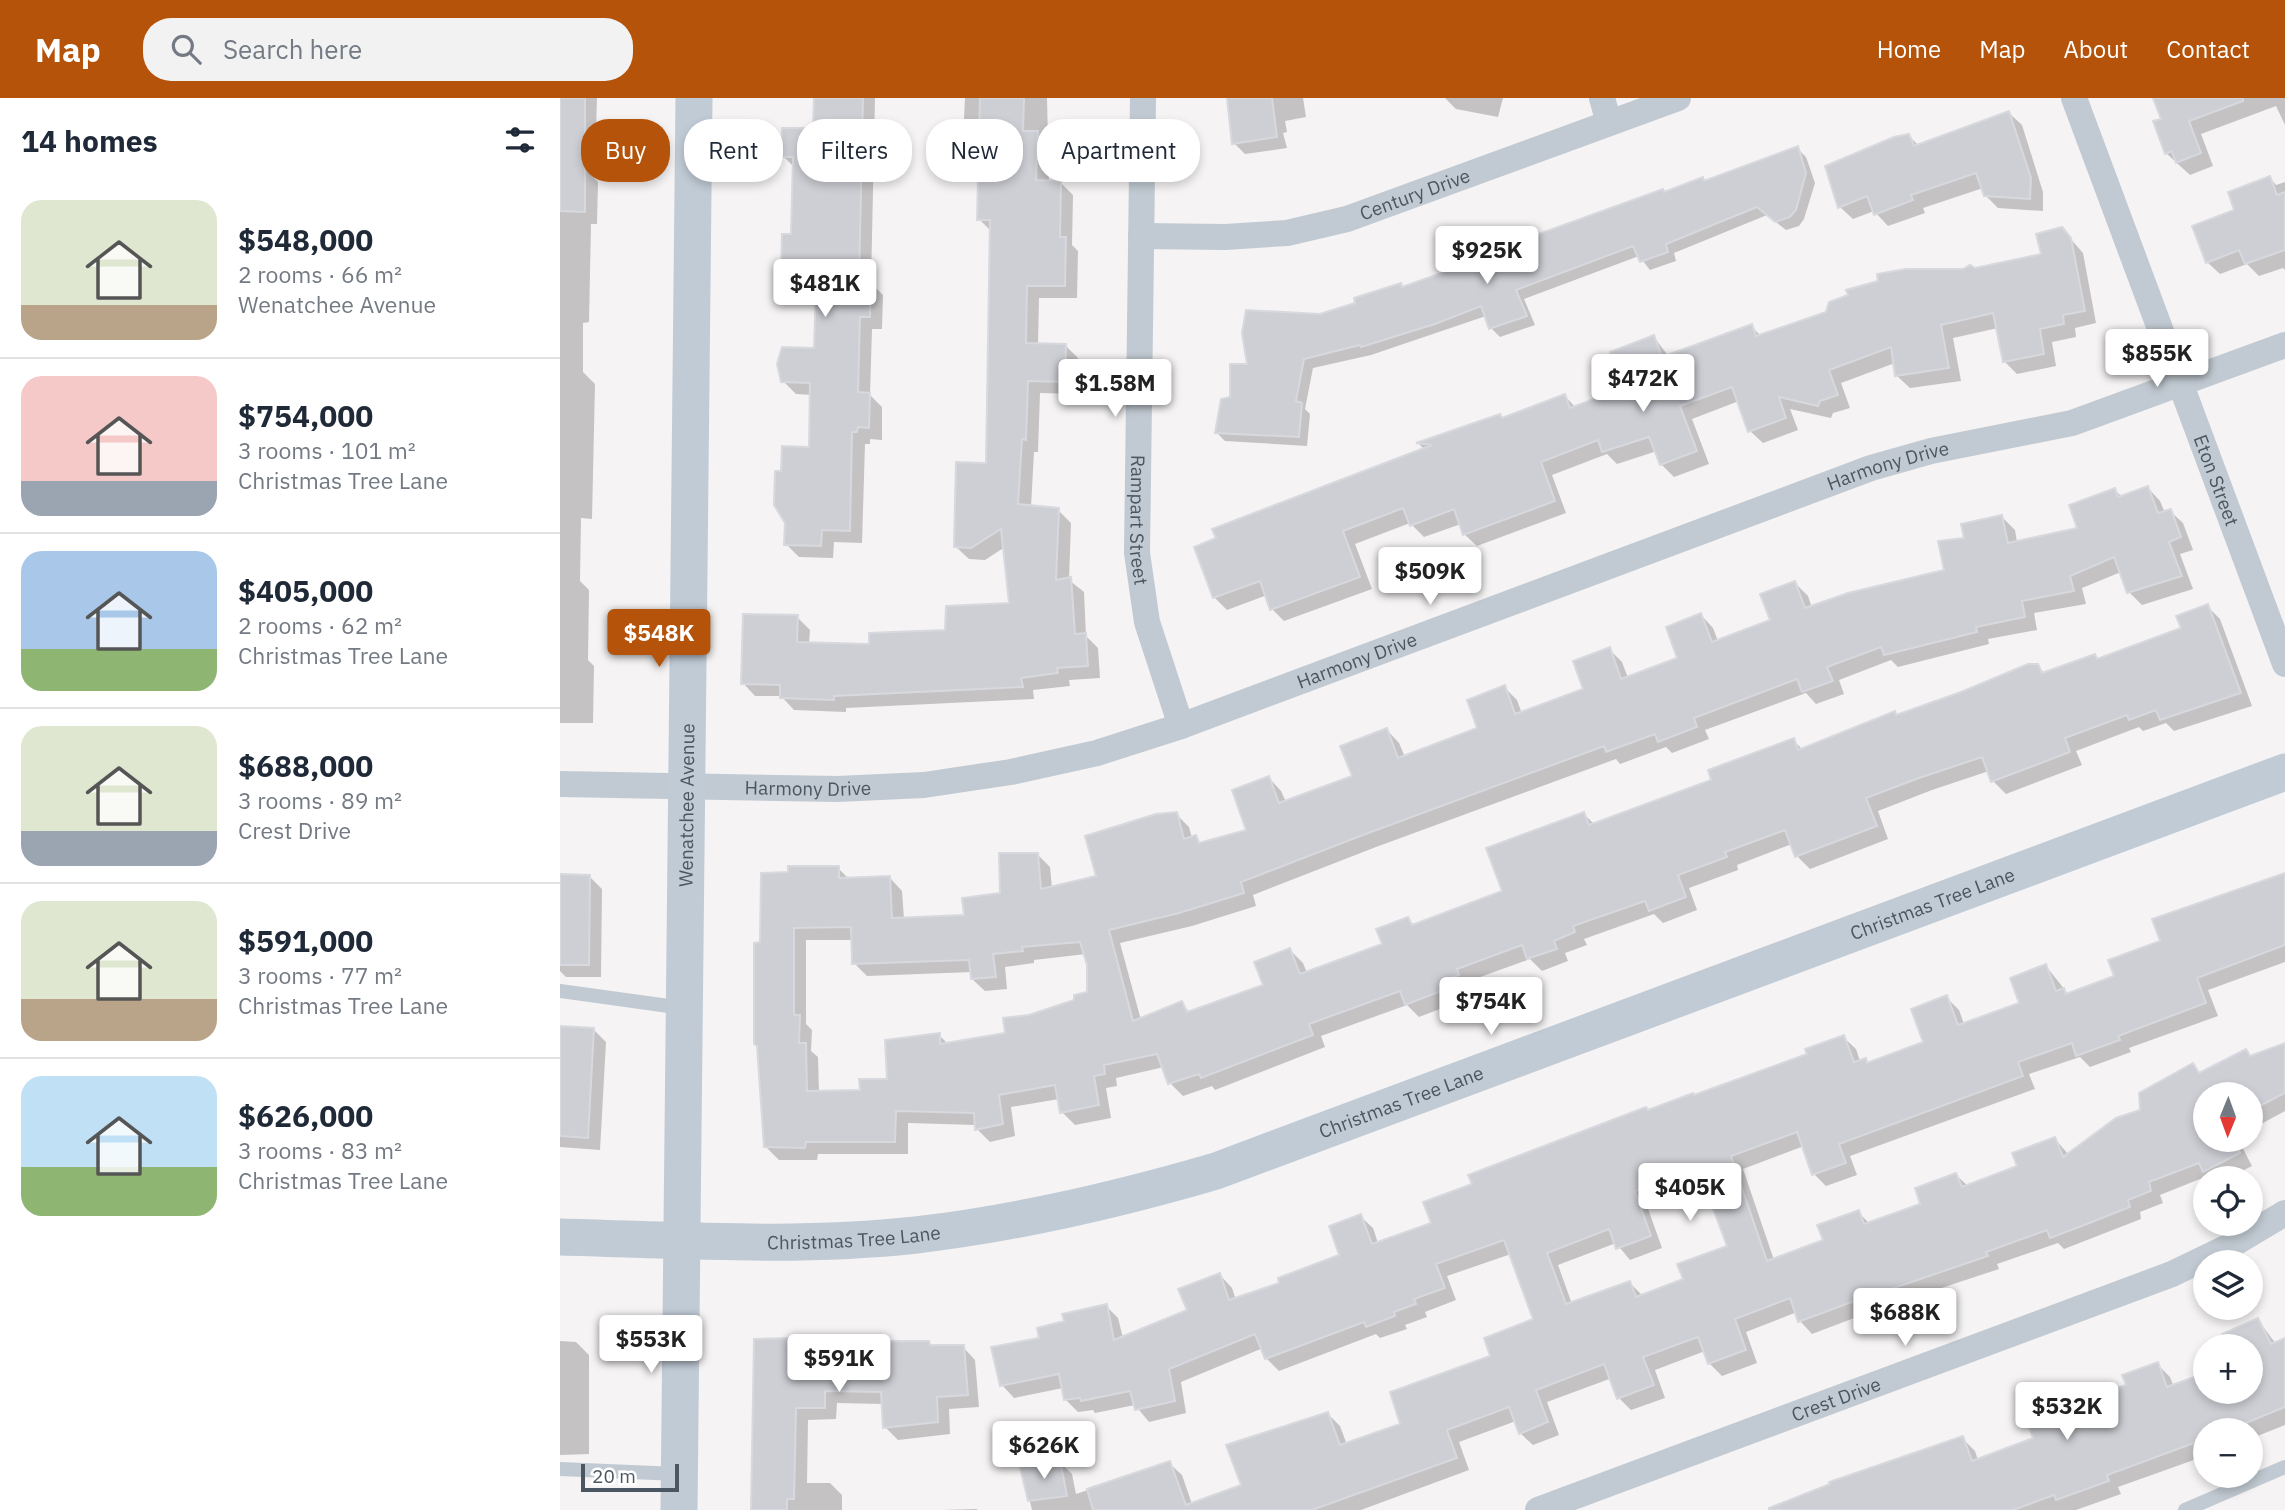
<!DOCTYPE html>
<meta charset="utf-8">
<style>
body{margin:0;font-family:"IBM Plex Sans",sans-serif;background:#f2f2f3;color:#1f2937;height:100vh;display:flex;flex-direction:column;font-size:26px;white-space:nowrap}
*{box-sizing:border-box;margin:0}
p{font-size:23px;color:#747a83}
.icon{flex:none;width:38px;height:38px;fill:none;stroke:currentColor;stroke-width:2;stroke-linecap:round;stroke-linejoin:round}
.map{position:relative;flex:1;overflow:hidden}
.details{display:flex;flex-direction:column;background:#fff;width:560px}
.details>*{flex:none}
.banner{position:absolute;left:21px;top:21px;width:665px;height:63px;display:flex;gap:14px}
.needle{width:46px;rotate:181deg}
.controls{position:absolute;left:1633px;top:984px;display:grid;gap:14px}
.controls a{display:grid;place-items:center;width:70px;height:70px;border-radius:50%;background:#fff;box-shadow:0 4px 10px #0003;font-size:35px}
.scale{position:absolute;left:21px;bottom:18px;width:98px;box-sizing:border-box;padding-left:7px;border:4px solid #4a5661;border-top:0;font-size:19px;line-height:24px;white-space:nowrap;color:#4a5661;-webkit-text-stroke:5px #fff;paint-order:stroke}
.price{position:absolute;translate:-50% -60px;padding:0 16px;border-radius:7px;background:#fff;color:#222;font-size:23px;line-height:46px;filter:drop-shadow(0 2px 4px #0008)}
.price::after{content:'';position:absolute;left:50%;top:42px;width:21px;height:16px;margin-left:-10px;background:inherit;clip-path:polygon(0 0,100% 0,50% 100%)}
.price.current{background:#b45309;color:#fff}
ul{padding:0;list-style:none}
li{display:flex;align-items:center;gap:21px;height:175px;padding:0 21px}
li+li{border-top:2px solid #e0e1e3}
li span{display:grid;place-items:center;flex:none;width:196px;height:140px;border-radius:21px;color:#555}
li>.icon{margin-inline-start:auto}
span .icon{width:84px;height:84px;fill:#fffc;stroke-width:1}
li b{font-size:30px}
h2{display:flex;justify-content:space-between;align-items:center;height:84px;padding:0 21px;font-size:30px}
.tag{padding:0 24px;border-radius:28px;background:#fff;box-shadow:0 4px 10px #0003;font-size:24px;line-height:63px}
.tag.current{background:#b45309;color:#fff}
header{display:flex;align-items:center;gap:42px;box-sizing:border-box;height:98px;padding:0 35px;background:#b45309;color:#fff}
header strong{font-size:33px}
nav{display:flex;gap:38px;margin-inline-start:auto;font-size:24px}
.search{width:490px;height:63px;background:#f2f2f3;display:flex;align-items:center;gap:18px;box-sizing:border-box;padding:0 24px;border-radius:28px;color:#747a83;font-size:26px}
main{display:flex;flex:1;min-height:0}
.map>svg:first-child{display:block}
</style>
<header>
<strong>Map</strong>
<div class="search"><svg class="icon" aria-label="search" viewBox="0 0 24 24"><circle cx="10" cy="10" r="6"/><path d="M15 15l6 6"/></svg>Search here</div>
<nav><a>Home</a><a>Map</a><a>About</a><a>Contact</a></nav>
</header>
<main>
<section class="details">
<h2>14 homes<svg class="icon" aria-label="filters" viewBox="0 0 24 24"><path d="M4 7h16M4 17h16"/><circle cx="9" cy="7" r="2"/><circle cx="15" cy="17" r="2"/></svg></h2>
<ul>
<li><span style="background:linear-gradient(#dfe7d0 75%,#b9a48a 0)"><svg class="icon" aria-label="home" viewBox="0 0 24 24"><path d="M3 11l9-7 9 7M6 9v11h12V9"/></svg></span><div><b>$548,000</b><p>2 rooms · 66 m²</p><p>Wenatchee Avenue</p></div></li>
<li><span style="background:linear-gradient(#f6c9c9 75%,#9aa5b1 0)"><svg class="icon" aria-label="home" viewBox="0 0 24 24"><path d="M3 11l9-7 9 7M6 9v11h12V9"/></svg></span><div><b>$754,000</b><p>3 rooms · 101 m²</p><p>Christmas Tree Lane</p></div></li>
<li><span style="background:linear-gradient(#a9c7e8 70%,#8fb573 0)"><svg class="icon" aria-label="home" viewBox="0 0 24 24"><path d="M3 11l9-7 9 7M6 9v11h12V9"/></svg></span><div><b>$405,000</b><p>2 rooms · 62 m²</p><p>Christmas Tree Lane</p></div></li>
<li><span style="background:linear-gradient(#dfe7d0 75%,#9aa5b1 0)"><svg class="icon" aria-label="home" viewBox="0 0 24 24"><path d="M3 11l9-7 9 7M6 9v11h12V9"/></svg></span><div><b>$688,000</b><p>3 rooms · 89 m²</p><p>Crest Drive</p></div></li>
<li><span style="background:linear-gradient(#dfe7d0 70%,#b9a48a 0)"><svg class="icon" aria-label="home" viewBox="0 0 24 24"><path d="M3 11l9-7 9 7M6 9v11h12V9"/></svg></span><div><b>$591,000</b><p>3 rooms · 77 m²</p><p>Christmas Tree Lane</p></div></li>
<li><span style="background:linear-gradient(#bfe0f5 65%,#8fb573 0)"><svg class="icon" aria-label="home" viewBox="0 0 24 24"><path d="M3 11l9-7 9 7M6 9v11h12V9"/></svg></span><div><b>$626,000</b><p>3 rooms · 83 m²</p><p>Christmas Tree Lane</p></div></li>
</ul>
</section>
<div class="map">
<svg width="1725" height="1412" viewBox="0 0 1725 1412">
<rect width="100%" height="100%" fill="#f5f3f3"/>
<!-- shadow -->
<path fill="#0003" fill-rule="evenodd" d="M0,0H37L36,33L0,32Z
M256,0H315L311,185L323,197L322,231H312L310,297L322,309V342L310,341V346H305L302,445L274,444L273,460L239,459L226,446L223,375L251,351L252,297L236,296L223,283L256,252L257,192L254,185H235L223,172L233,138L234,69L223,58L255,32Z
M405,0H487L489,84H500L513,97L512,147L518,153L517,200H479L478,247H505L518,260L517,296L480,295L478,354H474L471,409L498,412L511,425L509,482L524,494L526,538L538,550L540,580L509,582L510,588L473,592L474,601L286,610V614L234,612L221,598H195L183,585L237,519L250,532L249,546L310,548L387,534L451,506L445,449L425,462L409,461L396,449L428,366L432,134L419,121L421,34L404,21Z
M670,0H743L746,19L725,23L727,34L723,35L727,50L685,56L674,45Z
M885,0H943L938,19L896,11Z
M1595,0H1725V27L1716,8L1641,36L1653,68L1630,77L1606,55L1603,22Z
M1449,15L1462,27L1483,94V113L1438,110L1425,97L1423,90L1363,110L1365,115L1328,128L1314,113L1293,121L1280,109L1349,38L1359,48Z
M1237,50L1246,59L1255,85L1244,121L1239,128L1226,132L1207,117L1114,155L1116,163L1090,172L1079,158L964,201L975,227L940,239L931,230L926,218L811,257L753,270L745,311L750,316L747,348L665,343L656,334L689,268L760,218L797,206L841,187L844,190L1142,81L1146,84Z
M25,71L38,84L37,126H31L29,224L23,225V274L35,286L32,421L21,420L20,483L29,492L28,562L34,568L33,625H0V72Z
M1710,80L1716,87L1725,84V172L1723,170L1699,178L1687,166L1660,176L1647,164L1676,113Z
M1502,131L1523,155L1536,225L1515,230L1516,239L1492,244L1496,268L1457,276L1444,263L1438,230L1393,240L1401,283L1350,290L1337,278L1335,265L1281,285L1290,310L1273,315L1271,320L1230,311L1238,332L1203,345L1190,333L1179,303L1132,321L1149,366L1114,379L1101,366L1097,353L1057,366L1047,356L992,377L1006,415L917,448L904,436L901,426L864,439L850,425L795,446L812,491L724,523L712,511L707,497L667,512L654,499L865,352L859,346L939,318L943,321L1005,298L1016,310L1065,291L1094,239L1109,259L1191,228L1201,238L1415,171L1483,158Z
M1588,390L1600,403L1605,415L1610,413L1623,425L1633,452L1620,456L1633,491L1582,507L1569,494L1561,474L1522,490L1526,506L1474,515L1477,532L1428,541L1429,546L1338,569L1331,562L1279,582L1284,596L1256,606L1246,595L1145,632L1149,641L1112,655L1106,649L1060,666L1056,661L816,749L693,797L696,808L632,828L560,845L581,922L621,906L631,915L705,888L730,852L743,865L747,875L824,847L848,821L855,828L944,794L1024,716L1035,727L1154,683L1233,642L1243,652L1334,615L1338,619L1478,568L1485,576L1535,558L1539,562L1623,532L1647,508L1660,521L1692,608L1614,633L1606,625L1583,633L1579,629L1516,653L1522,667L1446,696L1433,683L1429,673L1372,692L1318,713L1328,741L1250,771L1237,758L1232,746L1177,767L1178,772L1129,790L1137,812L1103,825L1094,816L1024,841L1027,847L1005,855L1008,863L982,873L970,861L909,883L911,890L898,895L901,903L859,919L847,907L761,938L765,949L655,992L652,988L623,998L610,985L604,969L556,980L557,988L546,990L551,1020L515,1027L502,1014L499,1001L451,1009L455,1038L430,1044L417,1031L416,1027L348,1025V1056H258L257,1062H219L206,1049L201,846L278,770L290,782L330,780L342,793L344,821L406,819L441,796L477,756L490,769L492,790L538,779L616,716L629,729L632,740L635,739L642,746L689,733L709,680L721,693L726,704L794,679L827,632L839,645L845,659L919,631L944,589L957,602L962,616L1026,592L1049,551L1062,564L1068,580L1120,561L1141,517L1153,530L1158,543L1212,523L1235,485L1248,498L1252,510L1386,473L1406,441L1442,419L1455,432L1457,444L1520,432L1555,392L1562,399ZM246,842H293L294,865L307,878L412,874V881L425,893L447,891L445,869L474,865V862L526,856L529,895L515,903L469,919L447,936L388,946L379,937L328,983L302,994L259,995L258,959L251,953L252,932L246,926Z
M0,776L29,778L42,791L41,879H6L0,873Z
M1725,777V864L1648,892L1658,918L1569,950L1571,954L1530,969L1520,959L1469,976L1475,991L1290,1058L1297,1077L1266,1088L1254,1076L1244,1048L1183,1071L1214,1162L1265,1143L1298,1114L1310,1126L1363,1107L1396,1077L1408,1088L1459,1069L1495,1041L1509,1057L1582,1013L1632,968L1641,976L1686,953L1692,959L1725,947V1013L1690,1032V996H1645V1041H1678L1692,1068L1668,1080L1650,1077L1600,1097L1603,1105L1580,1114L1581,1121L1504,1151L1498,1145L1437,1166L1439,1171L1339,1204L1342,1211L1316,1220L1310,1214L1252,1236L1240,1223L1237,1214L1186,1234L1197,1265L1162,1278L1149,1265L1145,1253L1095,1272L1105,1300L1071,1312L1059,1300L1052,1280L987,1304L999,1337L973,1347L960,1335L956,1323L899,1344L909,1372L801,1412H646L683,1388L768,1316L780,1328L787,1347L842,1327L932,1259L975,1222L951,1156L887,1178L896,1202L865,1214L867,1219L845,1227L847,1231L820,1240L816,1236L719,1273L706,1260L703,1250L621,1284L626,1315L589,1324L575,1307L535,1315L533,1312L518,1314L506,1302L503,1290L454,1300L442,1287L481,1241L506,1224L546,1208L558,1220L563,1240L630,1213L660,1177L672,1190L676,1202L721,1186L782,1158L800,1118L813,1130L818,1145L873,1126L914,1087L1088,1014L1249,957L1283,939L1296,951L1300,963L1305,962L1309,966L1365,945L1386,899L1399,912L1404,926L1462,906L1486,868L1509,897L1556,880L1602,844L1594,822ZM1145,1084L1169,1149L1125,1182L1083,1198L1070,1185L1012,1206L998,1167L1056,1145L1070,1162L1102,1150L1086,1105Z
M0,930L34,932L46,944L40,1052L0,1049Z
M1698,1222L1716,1246L1725,1242V1327L1690,1341V1332H1645V1358L1558,1389L1561,1396L1516,1412H1229L1402,1340L1415,1353L1418,1362L1475,1341L1514,1294L1524,1304L1568,1288L1597,1266L1610,1279L1614,1289L1645,1277V1293H1690Z
M288,1242L291,1245H368L372,1249H403L415,1262L419,1309L389,1311L390,1336L338,1342L325,1329L323,1306L277,1305L276,1321L248,1322L247,1385H270L282,1397V1412H191L196,1243Z
M0,1243L16,1244L29,1257V1356L0,1357Z
M500,1364L512,1376L516,1396L609,1365L622,1377L634,1412H472L462,1371Z
M416,1411L418,1412H382Z"/>
<!-- building -->
<path fill="#cdcfd5" stroke="#d7d9de" stroke-width="2" fill-rule="evenodd" d="M0,0H25V114L0,113Z
M254,0H303L299,183H311L310,219H300L298,294L310,295L309,330L298,329L297,334H292L290,433L262,432L261,448L224,447L225,425L214,407L215,373H221L222,348L249,349L250,285L221,284L217,266L222,249L254,250L256,189H252V173H221L222,136H231L233,59H221L222,30H253Z
M420,0H464L463,33H478L476,82L501,83L500,139H506L505,188H467L466,245L506,246L505,284L468,283L466,342L462,341L458,406L499,410L496,482L511,479L515,536L526,535L528,568L497,570L498,575L461,580L463,589L274,598V602L220,600V587L181,586L183,516L238,517L237,544L309,546V535L385,532L386,508L449,505L441,431L411,450L394,449L396,364L426,365L430,122H417Z
M667,0H712L717,39L672,46Z
M1593,0H1683V3L1629,23L1641,55L1616,65L1612,53L1605,56L1593,23L1601,21Z
M1449,13L1471,80L1470,101L1424,98L1416,75L1351,97L1353,102L1314,117L1307,98L1278,110L1265,68L1334,39L1349,36L1354,48Z
M1238,48L1246,75L1236,112L1230,119L1215,124L1197,109L1106,146L1108,154L1080,164L1073,148L956,192L967,218L929,231L921,208L875,226L801,249L800,247L744,261L736,303L742,305L739,339L655,335L661,301L670,299V266H687L682,235L686,212L760,216L795,205L794,200L841,185L842,189L961,147L959,143L1103,91L1104,94L1143,79L1144,83Z
M1710,78L1717,97L1725,94V152L1685,166L1679,152L1646,165L1632,128L1674,112L1668,94Z
M1502,129L1511,140L1525,213L1503,217L1504,226L1480,231L1484,256L1443,264L1433,215L1381,227L1389,270L1335,278L1331,249L1269,272L1278,297L1260,303L1258,308L1219,299L1226,320L1188,334L1172,289L1120,308L1137,353L1100,367L1089,339L1042,354L1038,342L981,364L995,403L903,437L894,411L850,428L843,410L783,433L800,479L710,512L700,483L653,500L634,449L656,440L652,431L872,347L856,345L940,316L942,320L1005,296L1010,310L1063,290L1050,254L1094,237L1102,259L1192,226L1196,238L1266,214L1269,204L1288,197L1286,192L1318,183L1317,176L1346,171H1403L1410,167L1415,170L1481,156L1476,136Z
M1588,388L1598,415L1611,411L1621,439L1609,444L1622,478L1567,495L1554,459L1510,478L1514,493L1462,503L1465,519L1416,529L1417,534L1324,557L1321,549L1267,569L1273,583L1242,594L1237,581L1134,620L1137,629L1098,644L1095,636L1046,654L1044,648L803,737L681,784L684,795L619,815L549,832L573,923L622,903L627,914L703,887L694,864L730,850L740,876L822,846L816,831L848,819L852,827L942,793L926,750L1024,714L1029,727L1151,682L1148,672L1234,640L1238,652L1335,613L1336,617L1401,594L1468,566H1478L1482,575L1535,556L1537,561L1621,530L1616,518L1648,506L1681,595L1600,622L1596,612L1569,622L1567,617L1505,640L1510,654L1431,684L1422,659L1359,680L1306,700L1317,728L1235,759L1225,732L1165,754L1167,759L1118,777L1126,799L1089,813L1085,803L1013,828L1015,834L994,843L997,851L967,861L962,847L897,871L899,877L886,882L889,890L845,907L840,893L749,926L753,937L641,980L639,976L608,986L597,956L544,967L545,976L534,978L539,1007L500,1015L495,987L439,997L443,1026L415,1032L414,1015L336,1013L335,1044H246L245,1050L204,1049L197,948L194,946V845L200,844L201,775L228,774V768H279V780L330,778L332,820L404,817L402,800L440,795L439,755H478L481,791L536,778L525,738L596,716L617,714L624,741L636,737L639,745L686,732L672,692L709,678L719,705L792,678L780,648L827,630L838,660L917,630L907,602L945,587L955,616L1023,591L1013,563L1050,549L1061,581L1117,560L1106,529L1141,515L1152,544L1210,522L1200,496L1235,483L1245,510L1288,495L1384,472L1378,443L1404,440L1401,426L1442,417L1448,445L1517,430L1509,407L1555,390L1558,399ZM291,829L292,866L409,862L411,881L436,879L433,856L463,853L462,849L520,844L527,867V894L514,897V902L469,917L443,920L445,935L380,946V935L325,942L327,981H299L300,992L247,993L246,945H239L240,917H234V830Z
M1725,775V847L1637,880L1646,905L1558,938L1560,942L1516,958L1512,945L1458,964L1463,978L1279,1046L1286,1065L1252,1077L1237,1034L1171,1058L1207,1163L1263,1142L1257,1127L1299,1112L1304,1126L1360,1106L1355,1090L1396,1075L1402,1089L1457,1068L1452,1055L1495,1039L1503,1059L1556,1020L1580,1012L1579,995L1633,965L1639,975L1686,951L1690,958L1725,945V995L1690,1013V996H1645V1041H1673L1680,1055L1643,1074L1639,1065L1589,1084L1591,1093L1568,1102L1570,1109L1527,1126L1490,1140L1487,1132L1426,1154L1428,1158L1328,1192L1331,1198L1302,1208L1300,1201L1238,1224L1230,1200L1175,1221L1186,1252L1148,1266L1138,1239L1083,1259L1094,1287L1057,1301L1044,1266L976,1292L988,1324L959,1336L949,1309L887,1332L897,1360L752,1412H533L527,1391L610,1363L626,1407L681,1387L666,1347L768,1314L780,1347L840,1326L830,1294L930,1258L924,1240L973,1221L944,1142L876,1166L885,1190L854,1201L856,1206L834,1214L835,1218L806,1229L804,1224L705,1261L695,1236L609,1271L615,1303L575,1312L570,1293L521,1303L520,1300L504,1302L499,1276L440,1288L431,1249L479,1240L477,1230L504,1223L502,1216L547,1206L554,1242L627,1212L618,1191L660,1175L669,1202L719,1185L718,1180L779,1157L769,1128L801,1116L812,1146L871,1125L863,1104L912,1086L908,1077L1086,1009L1088,1012L1133,995L1134,997L1247,956L1245,951L1284,937L1294,964L1306,960L1307,965L1363,944L1351,911L1387,897L1398,927L1459,905L1450,880L1486,866L1496,893L1504,890L1506,896L1554,878L1548,862L1600,843L1592,821ZM1138,1070L1167,1148L1117,1166L1123,1181L1076,1199L1070,1183L1006,1206L987,1155L1049,1131L1056,1151L1091,1138L1075,1093Z
M0,776L30,777L29,867H0Z
M0,928L34,930L28,1040L0,1038Z
M1698,1220L1711,1246L1725,1240V1309L1669,1332H1645V1341L1547,1377L1549,1383L1496,1402L1494,1397L1453,1412H1209V1410L1270,1386L1269,1384L1403,1338L1412,1363L1473,1340L1462,1311L1515,1292L1519,1303L1566,1287L1562,1277L1598,1264L1607,1289L1645,1275V1293H1690V1248H1668L1662,1236Z
M235,1240H288V1243H369L370,1247H404L408,1297L377,1299L378,1324L323,1330L321,1294L265,1293V1310H236L234,1401H227V1412H191L194,1241Z
M500,1362L507,1398L468,1403L460,1369Z"/>
<g fill="none" stroke-linecap="round" stroke-linejoin="round">
<!-- lane -->
<path stroke="#c1cad2" stroke-width="14" d="M0,893L123,910
M0,1371L118,1376
M1625,1412L1725,1369"/>
<!-- street -->
<g stroke="#c1cad2" stroke-width="26">
<path id="s1" d="M583,0L577,455L587,524L621,628"/>
<path d="M1042,0L1049,25"/>
<path id="s2" d="M1514,0L1725,566"/>
<path id="s3" d="M581,138L665,139L727,135L787,121L1118,0"/>
<path id="s4" d="M0,686L277,691L364,687L451,674L537,655L621,628L1311,370L1371,353L1512,325L1725,247"/>
<path id="s5" d="M978,1412L1612,1176L1668,1149L1725,1115"/>
</g>
<!-- secondary -->
<g stroke="#c1cbd6" stroke-width="37">
<path id="s6" d="M0,1139C118,1142 238,1150 356,1137C458,1125 557,1102 656,1073L1725,674"/>
<path id="s7" d="M119,1412L134,0"/>
</g>
</g>
<g text-anchor="middle" stroke-width="5" stroke-linejoin="round" paint-order="stroke">
<!-- street labels -->
<g font-size="19" fill="#4a5661" stroke="#fff">
<text dy="7" stroke="none"><textPath href="#s3" startOffset="280">Century Drive</textPath></text>
<text dy="7" stroke="none"><textPath href="#s4" startOffset="1382">Harmony Drive</textPath></text>
<text dy="7" stroke="none"><textPath href="#s2" startOffset="408">Eton Street</textPath></text>
<text dy="7" stroke="none"><textPath href="#s1" startOffset="422">Rampart Street</textPath></text>
<text dy="7" stroke="none"><textPath href="#s4" startOffset="816">Harmony Drive</textPath></text>
<text dy="7" stroke="none"><textPath href="#s4" startOffset="248">Harmony Drive</textPath></text>
<text dy="7" stroke="none"><textPath href="#s7" startOffset="705">Wenatchee Avenue</textPath></text>
<text dy="7" stroke="none"><textPath href="#s6" startOffset="1428">Christmas Tree Lane</textPath></text>
<text dy="7" stroke="none"><textPath href="#s6" startOffset="861">Christmas Tree Lane</textPath></text>
<text dy="7" stroke="none"><textPath href="#s6" startOffset="294">Christmas Tree Lane</textPath></text>
<text dy="7" stroke="none"><textPath href="#s5" startOffset="318">Crest Drive</textPath></text>
</g>
</g>
</svg>
<div class="controls">
<a><svg class="needle" viewBox="-14 -14 28 28"><path d="M0-13l5 13h-10z" fill="#e53935"/><path d="M0 13l5-13h-10z" fill="#747a83"/></svg></a>
<a><svg class="icon" aria-label="locate" viewBox="0 0 24 24"><circle cx="12" cy="12" r="6"/><path d="M12 2v4M12 18v4M2 12h4M18 12h4"/></svg></a>
<a><svg class="icon" aria-label="layers" viewBox="0 0 24 24"><path d="M12 4l9 5-9 5-9-5zM3 14l9 5 9-5"/></svg></a>
<a>+</a>
<a>−</a>
</div>
<div class="scale">20 m</div>
<b class="price" style="left:927px;top:188px">$925K</b>
<b class="price" style="left:265px;top:221px">$481K</b>
<b class="price" style="left:1597px;top:291px">$855K</b>
<b class="price" style="left:1083px;top:316px">$472K</b>
<b class="price" style="left:555px;top:321px">$1.58M</b>
<b class="price" style="left:870px;top:509px">$509K</b>
<b class="price current" style="left:99px;top:571px">$548K</b>
<b class="price" style="left:931px;top:939px">$754K</b>
<b class="price" style="left:1130px;top:1125px">$405K</b>
<b class="price" style="left:1345px;top:1250px">$688K</b>
<b class="price" style="left:91px;top:1277px">$553K</b>
<b class="price" style="left:279px;top:1296px">$591K</b>
<b class="price" style="left:1507px;top:1344px">$532K</b>
<b class="price" style="left:484px;top:1383px">$626K</b>
<div class="banner">
<a class="tag current">Buy</a>
<a class="tag">Rent</a>
<a class="tag">Filters</a>
<a class="tag">New</a>
<a class="tag">Apartment</a>
</div>
</div>
</main>
